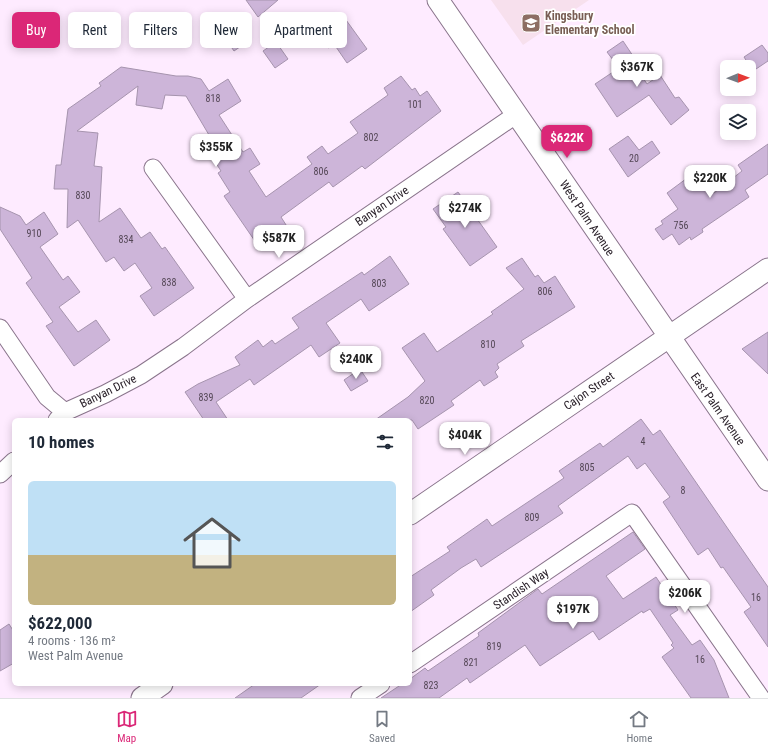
<!DOCTYPE html>
<meta charset="utf-8">
<style>
body{margin:0;font-family:"Roboto Condensed",sans-serif;background:#f2f2f3;color:#1f2937;height:100vh;display:flex;flex-direction:column;font-size:15px;white-space:nowrap}
*{box-sizing:border-box;margin:0}
p{font-size:13px;color:#747a83}
.icon{flex:none;width:22px;height:22px;fill:none;stroke:currentColor;stroke-width:2;stroke-linecap:round;stroke-linejoin:round}
.map{position:relative;flex:1;overflow:hidden}
.panel{position:absolute;left:12px;top:418px;width:400px;height:268px;display:flex;flex-direction:column;background:#fff;border-radius:6px;box-shadow:0 2px 10px #0003}
.panel>*{flex:none}
.hud{position:absolute;left:12px;top:12px;width:400px;height:36px;display:flex;gap:8px}
.needle{width:26px;rotate:89deg}
.buttons{position:absolute;left:720px;top:60px;display:grid;gap:8px}
.buttons a{display:grid;place-items:center;width:36px;height:36px;border-radius:6px;background:#fff;box-shadow:0 2px 10px #0003;font-size:20px}
.price{position:absolute;translate:-50% -34px;padding:0 9px;border-radius:8px;background:#fff;color:#222;font-size:13px;line-height:26px;filter:drop-shadow(0 1px 2px #0008)}
.price::after{content:'';position:absolute;left:50%;top:24px;width:12px;height:9px;margin-left:-6px;background:inherit;clip-path:polygon(0 0,100% 0,50% 100%)}
.price.selected{background:#db2777;color:#fff}
ul{padding:0;list-style:none}
li{display:grid;align-content:center;gap:8px;height:212px;padding:0 16px}
li+li{border-top:1px solid #e0e1e3}
li span{display:grid;place-items:center;height:124px;border-radius:6px;color:#555}
li>.icon{margin-inline-start:auto}
span .icon{width:72px;height:72px;fill:#fffc;stroke-width:1}
li b{font-size:17px}
h2{display:flex;justify-content:space-between;align-items:center;height:48px;padding:0 16px;font-size:17px}
.chip{padding:0 14px;border-radius:6px;background:#fff;box-shadow:0 2px 10px #0003;font-size:14px;line-height:36px}
.chip.selected{background:#db2777;color:#fff}
.tabs{display:flex;justify-content:space-around;align-items:center;height:56px;border-top:1px solid #e0e1e3;background:#fff;font-size:11px;color:#747a83}
.tabs a{display:grid;justify-items:center;gap:2px}
.tabs .selected{color:#db2777}
.map>svg:first-child{display:block}
</style>
<div class="map">
<svg width="768" height="698" viewBox="0 0 768 698">
<rect width="100%" height="100%" fill="#feebff"/>
<!-- education -->
<path fill="#f7e0ed" d="M491,0H589L523,45Z"/>
<!-- building -->
<path fill="#cdb5d9" stroke="#a694ae" d="M246,0H278L258,17Z
M341,13L367,49L347,63L334,44L328,48L319,35L325,31L322,27Z
M237,21L250,40L234,51L221,32Z
M623,41L635,59L632,61L647,84L660,75L675,98L679,97L689,110L671,125L649,95L617,117L595,84L619,68L607,52Z
M276,42L288,59L275,68L263,51Z
M762,45L768,53V61L753,71L744,57Z
M121,67L176,76H188L201,79L209,91L228,79L241,101L219,115L243,152L250,148L260,164L249,171L266,197L312,164L307,157L322,146L328,154L358,133L350,122L388,95L384,88L401,76L412,90L415,88L420,96L427,91L441,111L365,169L362,166L333,187L329,182L281,217L288,228L259,247L224,196L230,192L218,173L221,171L212,157L216,154L205,138L209,135L186,96L165,95L162,109L136,105L138,86L77,131L98,133L94,166L102,167L99,222L120,208L141,238L150,232L162,249L165,247L194,288L154,316L140,296L152,288L135,263L124,271L114,257L106,262L78,220L67,228L68,189H54L56,165H61L68,109L101,86L99,83Z
M628,136L639,150L652,141L660,153L628,177L609,149Z
M768,144V174L745,190L749,197L702,229L703,232L691,240L690,237L679,245L672,234L663,240L655,229L663,224L661,221L678,209L667,193L698,170L714,193L742,171L738,165Z
M458,192L497,247L470,266L443,229L446,227L433,209Z
M0,207L20,216L26,225L44,212L58,234L40,247L63,280L68,276L80,292L59,307L78,332L96,320L110,340L74,366L46,326L53,322L26,283L32,278L0,229Z
M390,256L409,284L369,311L361,299L326,323L340,343L319,357L311,345L254,385L250,379L216,402L228,420H204L185,392L198,384L240,365L235,357L258,340L263,347L272,340L275,344L299,328L292,318L362,272L364,275Z
M522,258L535,277L538,275L544,283L555,276L575,307L521,341L524,346L497,364L499,368L495,372L498,377L484,386L480,380L451,401L454,405L418,429L412,420H375L408,397L425,381L402,348L424,333L437,352L493,314L491,312L524,289L506,268Z
M768,332V374L742,349Z
M360,369L368,381L351,391L344,380Z
M641,419L653,435L660,430L768,587V647L744,612L751,607L723,567L721,568L708,548L698,555L663,502L670,497L645,463L637,469L628,456L558,506L563,513L481,567L476,559L461,568L431,590L434,595L410,612V577L450,551L447,547L480,524L487,519L492,526L564,478L559,471L600,443L603,447Z
M633,532L645,549L606,576L623,599L656,577L678,610L670,615L692,645L700,640L714,660L729,698H691L662,657L674,648L671,645L673,643L650,609L643,613L642,611L599,640L593,631L540,666L525,645L470,683L467,678L439,698H381L402,684H410V679L425,668L428,671L479,636L478,633L538,589L542,594Z
M9,624L14,632V663L0,671V630Z
M255,684H321L301,698H235Z"/>
<g fill="none" stroke-linecap="round" stroke-linejoin="round">
<defs>
<path id="minor" d="M153,168L247,299
M0,328L47,397L65,412
M57,420L65,412L105,394L141,375L183,347L247,299L517,114
M0,474L14,461
M410,664L632,513L761,698
M360,698L381,684"/>
<path id="tertiary" d="M438,0L768,480
M410,514L768,269
M142,698L162,684"/>
</defs>
<!-- minor casing -->
<use href="#minor" stroke="#8a758c" stroke-width="19"/>
<!-- tertiary casing -->
<use href="#tertiary" stroke="#8a758c" stroke-width="23"/>
<!-- minor -->
<use href="#minor" stroke="#fff" stroke-width="17"/>
<!-- tertiary -->
<use href="#tertiary" stroke="#fff" stroke-width="21"/>
</g>
<!-- icons -->
<defs>
<symbol id="school-square" viewBox="-11 -11 22 22"><rect x="-9" y="-9" width="18" height="18" rx="4" fill="#8d6e63" stroke="#fff"/><path d="M0-5L7-2L0 1L-7-2ZM-4 1L0 2.5L4 1V4Q0 6-4 4Z" fill="#fff"/></symbol>
</defs>
<g fill-rule="evenodd">
<use href="#school-square" x="520" y="12" width="22" height="22"/>
</g>
<g text-anchor="middle" stroke-width="3.5" stroke-linejoin="round" paint-order="stroke">
<!-- number labels -->
<g font-size="10" fill="#544756">
<text x="213" y="102">818</text>
<text x="415" y="108">101</text>
<text x="371" y="141">802</text>
<text x="634" y="162">20</text>
<text x="321" y="175">806</text>
<text x="83" y="199">830</text>
<text x="681" y="229">756</text>
<text x="34" y="237">910</text>
<text x="126" y="243">834</text>
<text x="169" y="286">838</text>
<text x="379" y="287">803</text>
<text x="545" y="295">806</text>
<text x="488" y="348">810</text>
<text x="206" y="401">839</text>
<text x="427" y="404">820</text>
<text x="643" y="445">4</text>
<text x="587" y="471">805</text>
<text x="683" y="494">8</text>
<text x="532" y="521">809</text>
<text x="756" y="601">16</text>
<text x="494" y="650">819</text>
<text x="700" y="663">16</text>
<text x="471" y="666">821</text>
<text x="431" y="689">823</text>
</g>
<!-- education labels -->
<g font-size="12" font-weight="bold" fill="#785e54" stroke="#fff" text-anchor="start">
<text x="545" y="20">Kingsbury<tspan x="545" dy="14">Elementary School</tspan></text>
</g>
<!-- street labels -->
<g font-size="12" fill="#2b222b" stroke="#fff">
<text transform="translate(382 206) rotate(-34)" y="4">Banyan Drive</text>
<text transform="translate(587 218) rotate(56)" y="4">West Palm Avenue</text>
<text transform="translate(108 391) rotate(-26)" y="4">Banyan Drive</text>
<text transform="translate(589 391) rotate(-34)" y="4">Cajon Street</text>
<text transform="translate(718 409) rotate(55)" y="4">East Palm Avenue</text>
<text transform="translate(521 589) rotate(-34)" y="4">Standish Way</text>
</g>
</g>
</svg>
<div class="buttons">
<a><svg class="needle" viewBox="-14 -14 28 28"><path d="M0-13l5 13h-10z" fill="#e53935"/><path d="M0 13l5-13h-10z" fill="#747a83"/></svg></a>
<a><svg class="icon" aria-label="layers" viewBox="0 0 24 24"><path d="M12 4l9 5-9 5-9-5zM3 14l9 5 9-5"/></svg></a>
</div>
<b class="price" style="left:637px;top:88px">$367K</b>
<b class="price selected" style="left:567px;top:159px">$622K</b>
<b class="price" style="left:216px;top:168px">$355K</b>
<b class="price" style="left:710px;top:199px">$220K</b>
<b class="price" style="left:465px;top:229px">$274K</b>
<b class="price" style="left:279px;top:259px">$587K</b>
<b class="price" style="left:356px;top:380px">$240K</b>
<b class="price" style="left:465px;top:456px">$404K</b>
<b class="price" style="left:685px;top:614px">$206K</b>
<b class="price" style="left:573px;top:630px">$197K</b>
<div class="hud">
<a class="chip selected">Buy</a>
<a class="chip">Rent</a>
<a class="chip">Filters</a>
<a class="chip">New</a>
<a class="chip">Apartment</a>
</div>
<section class="panel">
<h2>10 homes<svg class="icon" aria-label="filters" viewBox="0 0 24 24"><path d="M4 7h16M4 17h16"/><circle cx="9" cy="7" r="2"/><circle cx="15" cy="17" r="2"/></svg></h2>
<ul>
<li><span style="background:linear-gradient(#bfe0f5 60%,#c2b280 0)"><svg class="icon" aria-label="home" viewBox="0 0 24 24"><path d="M3 11l9-7 9 7M6 9v11h12V9"/></svg></span><div><b>$622,000</b><p>4 rooms · 136 m²</p><p>West Palm Avenue</p></div></li>
</ul>
</section>
</div>
<nav class="tabs">
<a class="selected"><svg class="icon" aria-label="map" viewBox="0 0 24 24"><path d="M3 6l6-2 6 2 6-2v14l-6 2-6-2-6 2zM9 4v14M15 6v14"/></svg>Map</a>
<a><svg class="icon" aria-label="saved" viewBox="0 0 24 24"><path d="M7 4h10v16l-5-4-5 4z"/></svg>Saved</a>
<a><svg class="icon" aria-label="home" viewBox="0 0 24 24"><path d="M3 11l9-7 9 7M6 9v11h12V9"/></svg>Home</a>
</nav>
